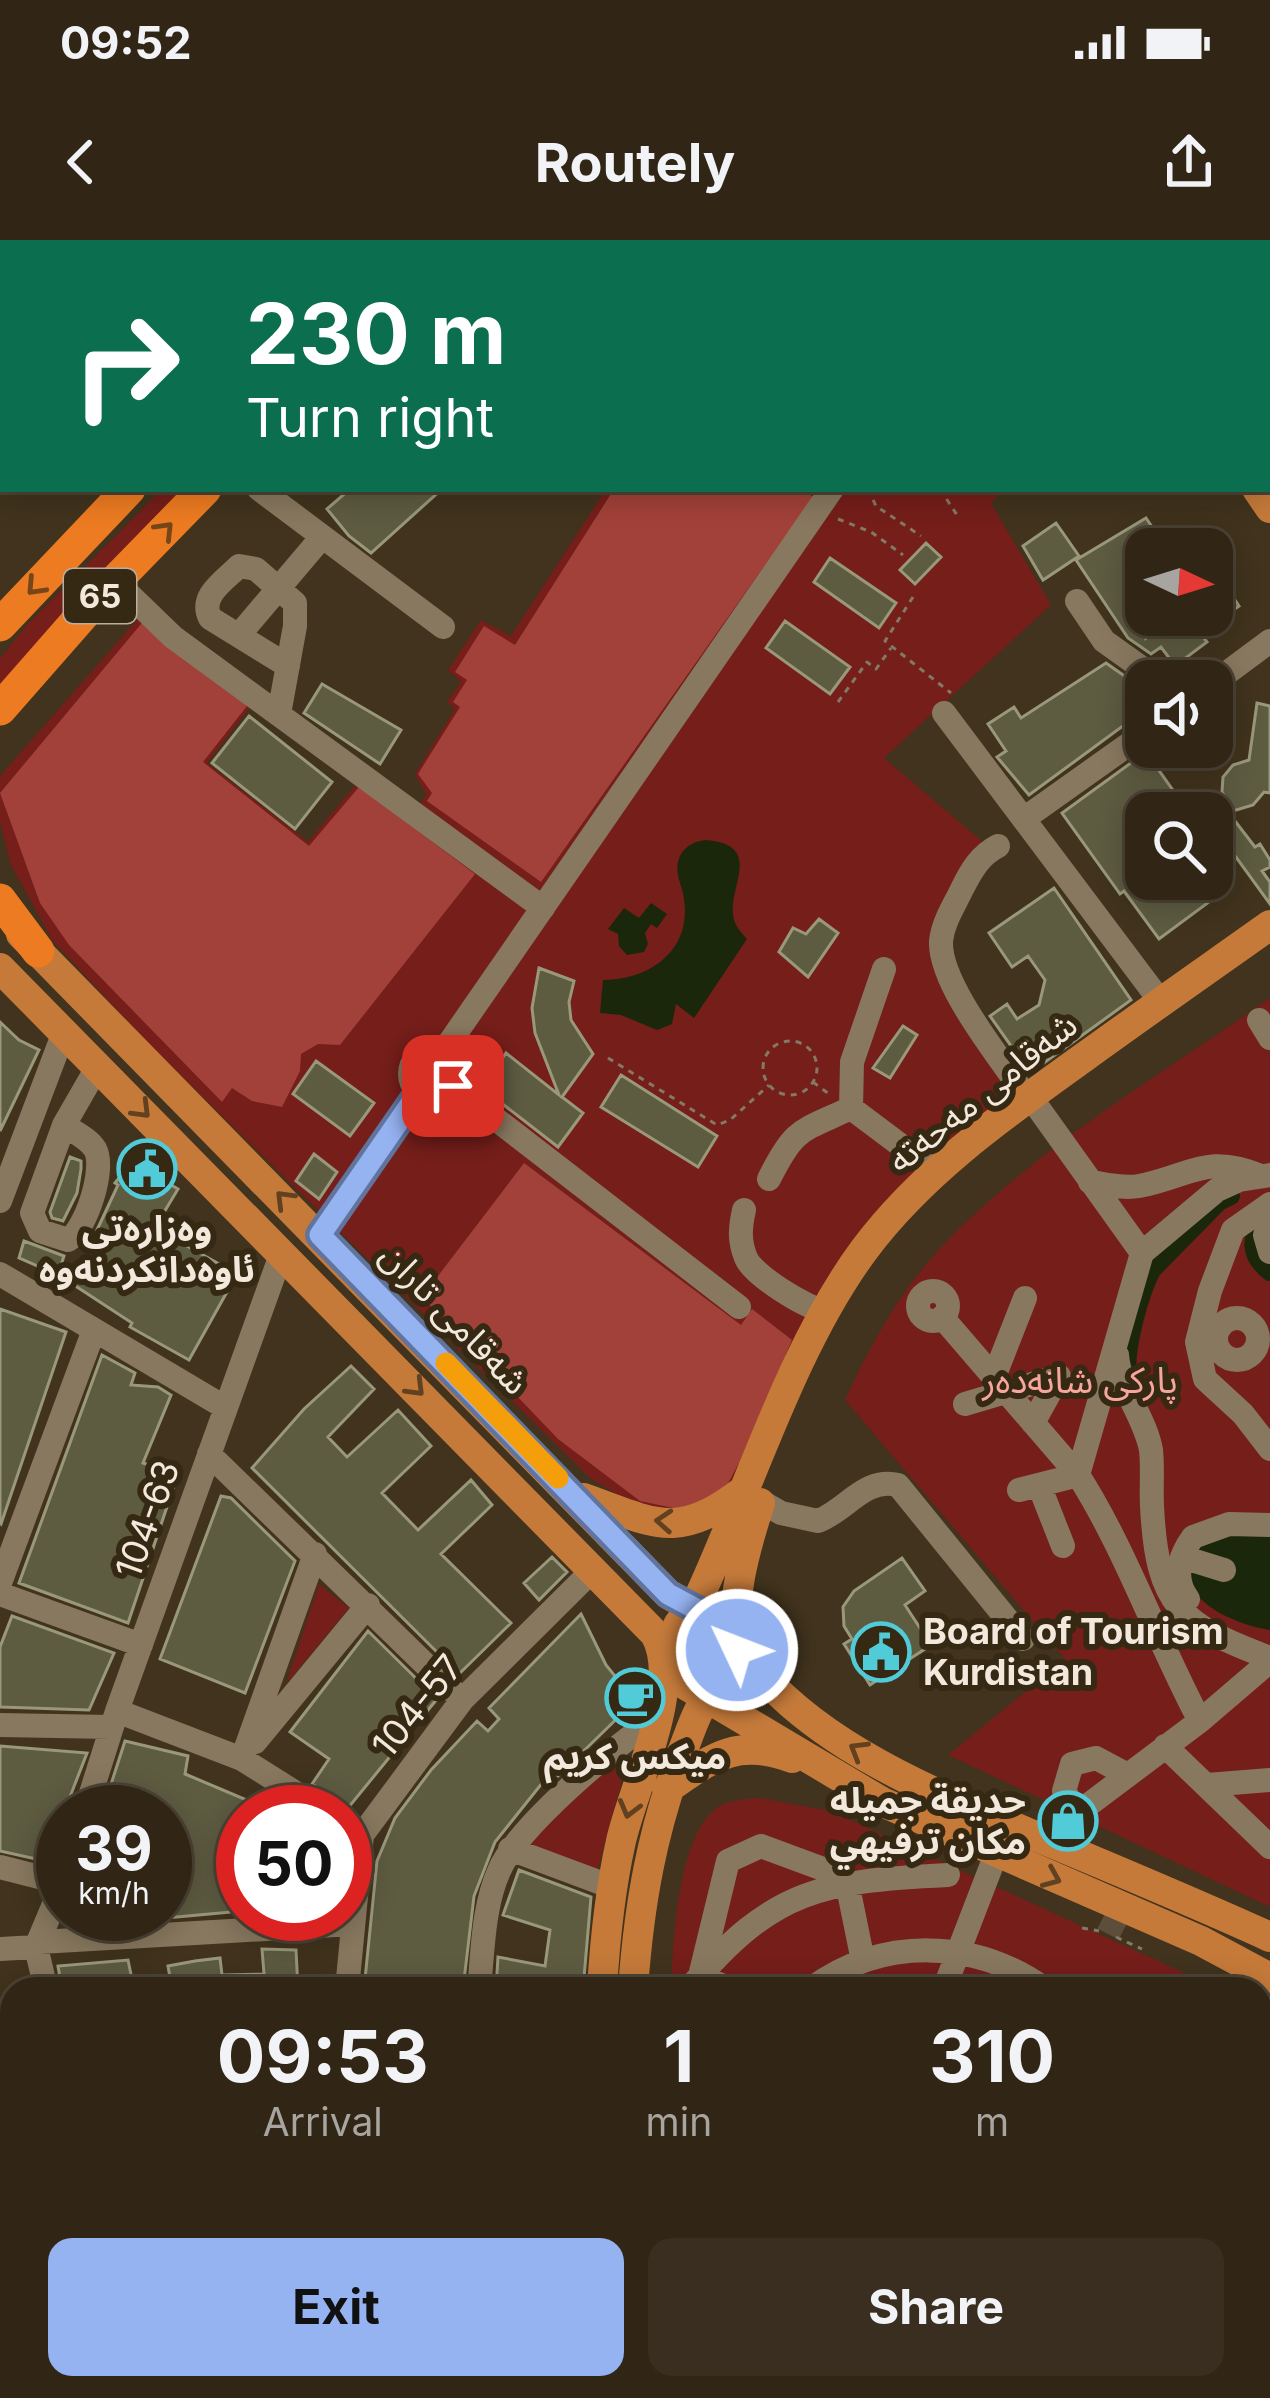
<!DOCTYPE html>
<html lang="en">
<head>
<meta charset="utf-8">
<style>
  body { margin:0; font-family:Inter,"Noto Sans Arabic",sans-serif; background:#392e1f; color:#f1f3f6; height:100vh; display:flex; flex-direction:column; font-size:45px; white-space:nowrap }
  * { box-sizing:border-box; margin:0 }
  p { font-size:39px; color:#a8a5a1 }
  .icon { flex:none; width:66px; height:66px; fill:none; stroke:currentColor; stroke-width:2; stroke-linecap:round; stroke-linejoin:round }
  .map { position:relative; flex:1; overflow:hidden }
  .drawer { position:absolute; left:0px; top:1737px; width:1272px; height:423px; display:flex; flex-direction:column; background:#312616; border-radius:36px 36px 0 0; box-shadow:0 6px 30px #0003,0 0 0 3px #4c4335 }
  .drawer>* { flex:none }
  .banner { position:absolute; left:0px; top:0px; width:1272px; height:252px; box-shadow:0 6px 30px #0003,0 0 0 3px #4c4335; background:#0b6e4f; color:#fff; overflow:hidden }
  .needle { width:78px; rotate:94deg }
  .controls { position:absolute; left:1125px; top:288px; display:grid; gap:24px }
  .controls a { display:grid; place-items:center; width:108px; height:108px; border-radius:24px; background:#312616; box-shadow:0 6px 30px #0003,0 0 0 3px #4c4335; font-size:60px }
  .speed { position:absolute; left:36px; top:1545px; display:flex; gap:24px; font-size:60px; font-weight:700; text-align:center }
  .speed>* { display:grid; place-content:center; width:156px; height:156px; border-radius:50%; background:#312616; box-shadow:0 6px 30px #0003,0 0 0 3px #4c4335; line-height:1 }
  .speed small { font-size:30px; font-weight:400 }
  .speed .limit { border:18px solid #d22; background:#fff; color:#111 }
  .pin { position:absolute; display:grid; place-items:center; width:102px; height:102px; color:#fff; margin:-51px; border-radius:24px; box-shadow:0 6px 18px #0006 }
  .me { position:absolute; width:132px; margin:-66px; rotate:313deg; stroke-linejoin:round; filter:drop-shadow(0 0 9px #0008) }
  .turn { display:flex; align-items:center; gap:42px; height:252px; padding:0 48px; font-size:54px }
  .turn .icon { width:156px; height:156px; stroke-width:2.5 }
  .turn b { display:block; font-size:84px; line-height:102px }
  .eta { display:flex; justify-content:space-evenly; align-items:center; height:204px; text-align:center }
  .eta b { font-size:72px; font-weight:700; line-height:84px }
  .button { display:flex; gap:24px; margin-top:auto; padding:24px 48px }
  .button a { flex:1; height:138px; border-radius:24px; background:#95b2f1; color:#111; font-size:48px; font-weight:700; line-height:138px; text-align:center }
  .button a+a { background:#392e1f; color:#f1f3f6 }
  .status { display:flex; justify-content:space-between; align-items:center; height:84px; padding:0 60px; background:#312616; direction:ltr }
  .status svg { height:33px; fill:currentColor }
  header { display:flex; justify-content:space-between; align-items:center; height:156px; padding:0 48px; background:#312616; font-size:54px; font-weight:700 }
  .map>svg:first-child { display:block }
</style>
</head>
<body>
<div class="status"><b>09:52</b><svg viewBox="0 0 49 12"><path d="M0 12V9h3v3zM5 12V6h3v6zM10 12V3h3v9zM15 12V0h3v12zM26 1h20v11H26zM47 4h2v5h-2z"/></svg></div>
<header><svg class="icon" aria-label="back" viewBox="0 0 24 24"><path d="M15 5l-7 7 7 7"/></svg>Routely<svg class="icon" aria-label="share" viewBox="0 0 24 24"><path d="M12 15V3M7 8l5-5 5 5M5 13v7h14v-7"/></svg></header>
<div class="map">
<svg width="1270" height="2158" viewBox="0 0 1270 2158">
  <rect width="100%" height="100%" fill="#41331d"/>
  <path fill="#4c3a1d" d="M1270,1834V2158H973L989,2148H1260V1840Z"/>
  <path fill="#751e1a" d="M162,249H195L0,449V418L27,385Z
    M606,249H1003L991,263L1051,365L884,518L984,603L935,684L1017,853L922,939L729,1249L682,1274L635,1265L590,1238L149,804L52,700L11,625L0,582V536L149,366L251,466L207,523L308,602L358,542L410,580L426,555L415,534L455,469L447,462L461,442L448,430L481,380L511,396Z
    M1270,758V1667L948,1515L1065,1419L845,1160C870,1105 900,1051 942,1006C1036,908 1159,836 1270,758Z
    M319,1344L349,1368L286,1444Z
    M617,1521L624,1534L597,1632L525,1608L608,1523Z
    M759,1558L831,1571L1219,1749H671C673,1704 677,1587 722,1565C734,1559 747,1559 759,1558Z"/>
  <path fill="#a24139" d="M614,249H802L813,257L541,642L427,561L432,553L418,534L460,467L453,462L467,440L455,432L484,386L515,405Z
    M146,378L247,466L203,522L309,606L359,547L475,634L340,805L318,804L301,814L300,831L282,867L252,861L232,848L222,862L69,705L40,663L0,553Z
    M524,923L741,1085L752,1069L792,1100L740,1221L716,1266L678,1269L640,1261L558,1199L422,1057Z"/>
  <path fill="#1b270a" d="M705,600C764,604 729,646 733,674C734,685 740,691 747,699L694,778L676,764L672,784L657,790L621,775L600,773L603,740C649,740 692,711 684,659C683,647 675,636 678,622C681,608 692,602 705,600Z
    M651,663L667,674L657,688L651,684L645,693L648,704L644,712L627,715L619,706L618,694L608,689L624,668L639,678Z
    M1270,1289V1390C1223,1382 1158,1349 1204,1298Z"/>
  <g fill="none" stroke-linecap="round" stroke-linejoin="round">
    <path stroke="#1b270a" stroke-width="18" d="M1266,977C1248,996 1249,1016 1270,1032
      M1128,1135C1124,1110 1140,1053 1152,1030L1219,962L1231,956"/>
  </g>
  <path fill="#5d5b40" stroke="#9a987b" stroke-width="3" d="M350,249H442L371,313L349,296L327,269Z
    M1146,278L1167,309H1146V398L1177,375H1212V325L1239,366L1200,393L1207,402L1175,426L1161,407L1151,414L1128,398L1076,320Z
    M1056,283L1079,316L1043,340L1023,306Z
    M926,303L941,317L915,344L900,330Z
    M830,318L896,363L879,388L814,342Z
    M785,381L850,427L830,454L766,408Z
    M1106,423L1146,451V469L1029,555L997,517L1006,511L988,484L1014,467L1021,478Z
    M322,444L401,490L380,524L304,473Z
    M1257,463L1270,466V553L1264,552L1253,565L1233,571L1222,552L1223,537L1233,525L1249,520Z
    M249,476L332,542L295,589L212,523Z
    M1146,512L1172,549L1155,561L1164,573H1146V639H1199L1213,659L1159,699L1124,651L1120,654L1062,573Z
    M1228,572L1255,607L1260,604L1270,620V627L1262,631L1270,642V664L1236,617L1212,634V586Z
    M1054,648L1131,760L1030,833L990,776L1007,764L1017,779L1039,765L1045,740L1028,716L1012,727L989,693Z
    M819,679L838,693L808,737L779,712L793,688L806,694Z
    M539,728L574,741L569,762L571,780L593,814L562,857L583,873L558,907L482,848L506,813L559,855L535,793L532,768Z
    M0,782L19,800L39,810L0,891Z
    M903,786L917,795L890,838L873,828Z
    M316,821L374,863L350,896L293,854Z
    M621,835L717,896L698,927L601,867Z
    M314,914L337,932L319,959L296,941Z
    M70,917L81,921V929L77,953L63,981L52,978L50,972Z
    M132,922L178,949L163,974L186,987L178,1001L237,1034L189,1120L130,1087L132,1083L74,1045L104,994L97,990L118,945L115,943Z
    M24,1001L64,1016L58,1035L19,1018Z
    M0,1069L66,1092L1,1284L0,1283Z
    M102,1115L135,1133L131,1145L158,1147L171,1155L143,1223L178,1234L128,1383L19,1343Z
    M351,1126L374,1149L328,1197L347,1217L398,1170L431,1206L382,1253L418,1290L471,1240L492,1265L441,1314L511,1383L459,1434L252,1228L304,1169Z
    M221,1256L231,1258L295,1321L245,1453L160,1419Z
    M552,1317L567,1332L539,1360L524,1343Z
    M902,1318L925,1351L905,1365L931,1405L870,1445L844,1404L852,1399L844,1386L843,1367L854,1351Z
    M581,1374L606,1425L635,1461L558,1536L551,1532L495,1602L474,1656L463,1749H364L377,1621L395,1578L431,1530L477,1481L488,1491L499,1479L489,1468Z
    M12,1376L114,1413L89,1470L0,1467V1407Z
    M368,1391L437,1459L348,1568L312,1544L329,1519L290,1492Z
    M125,1501L188,1516L185,1534L249,1561L248,1572H243V1671L165,1678V1572H102Z
    M0,1506L87,1513L45,1621L0,1611Z
    M519,1630L591,1657L583,1749H496L498,1717L545,1726L550,1690L503,1675Z
    M262,1709L296,1710L298,1749H172L168,1726L195,1721L220,1718L222,1735L264,1734Z
    M128,1720L134,1749H62L58,1726Z"/>
  <g fill="none" stroke-linecap="round" stroke-linejoin="round">
    <path stroke="#5c4e3a" stroke-width="24" stroke-dasharray="24 12" stroke-linecap="butt" d="M1108,1694L1129,1654"/>
    <path stroke="#847866" stroke-width="3" stroke-dasharray="6 6" stroke-linecap="butt" d="M887,0L889,3
      M872,3L877,0
      M868,249L876,266L921,296
      M940,249L959,278
      M838,279L871,292L903,315
      M913,357L885,401L951,453
      M838,462L867,422L876,429L891,408
      M763 828a27 27 0 1 1 54 0a27 27 0 1 1-54 0Z
      M608,818L717,885L730,880L769,845
      M813,842L829,854
      M1082,1688L1099,1691
      M1116,1697L1142,1709"/>
    <path stroke="#88785f" stroke-width="24" d="M9,0L12,3
      M211,0L212,3
      M315,0L316,3
      M99,3L105,0
      M241,3L242,0
      M347,3L348,0
      M0,82L3,80
      M259,249L443,387
      M115,341L173,397L543,668
      M1077,361L1104,401L1160,441
      M239,395L322,297
      M1212,444L1270,401
      M944,473L1161,762
      M279,474L295,386V363L256,329L239,326C224,341 199,356 210,378L288,426
      M1025,578L1146,492
      M998,606C980,615 971,631 962,649C954,666 943,682 941,701C939,745 1003,821 1027,858
      M1259,780L1270,798
      M410 834a23 23 0 1 1 46 0a23 23 0 1 1-46 0Z
      M443,812L832,249
      M453,846L739,1067
      M851,868L935,931
      M1039,869L1142,1013
      M64,885C74,892 89,899 95,909C106,928 86,989 68,1000L40,991L32,973L64,885L98,826
      M769,939C795,887 800,892 851,868L852,822L884,729
      M1090,942C1105,944 1123,949 1139,946C1190,936 1207,913 1261,936
      M0,961L64,792
      M1270,964L1233,990L1210,1051L1197,1102L1205,1139L1243,1174L1270,1209
      M744,970C740,988 739,1001 746,1018C753,1035 807,1069 826,1071
      M1270,988L1265,995L1270,1012
      M320,996L419,852
      M0,1034L226,1168
      M918 1066a15 15 0 1 1 30 0a15 15 0 1 1-30 0Z
      M942,1077L1078,1235C1125,1308 1158,1403 1200,1481
      M1216 1099a21 21 0 1 1 42 0a21 21 0 1 1-42 0Z
      M1117,1115C1120,1150 1145,1177 1151,1210C1153,1229 1151,1247 1152,1266C1157,1367 1180,1384 1270,1418
      M994,1137L1025,1058
      M965,1164L1059,1136L1033,1183
      M209,1214L462,1460
      M1039,1245L1063,1306
      M1019,1250L1078,1235L1142,1013L1217,950L1239,940L1270,935
      M760,1261L781,1273L818,1281C847,1270 864,1237 898,1245L1023,1399
      M1182,1317L1224,1330
      M0,1343L94,1090
      M0,1354L141,1405
      M1188,1359C1173,1339 1179,1316 1193,1297L1229,1284L1270,1285
      M117,1471L242,1519L326,1572
      M0,1485L111,1487
      M255,1502L368,1365
      M1165,1506L1270,1607
      M242,1519L315,1314
      M1207,1545L1270,1540
      M1076,1571L1064,1551L1072,1524L1096,1518L1126,1534
      M85,1572L117,1471L282,1012
      M1043,1599L1200,1481L1270,1421
      M510,1609L612,1647
      M0,1627L63,1643
      M40,1702L353,1684
      M0,1709L36,1707
      M46,1749L36,1707L63,1643
      M347,1749L362,1595L462,1460L594,1329
      M479,1749C483,1710 483,1667 499,1631C517,1587 615,1505 657,1478
      M689,1749C772,1648 824,1641 948,1635
      M731,1749L700,1736L728,1621L761,1606L842,1636L847,1642L863,1721
      M811,1749C881,1697 974,1698 1045,1749
      M944,1749L996,1614
      M0,1907L12,1906
      M0,2039L12,2038
      M0,2055L12,2101
      M24,2148L27,2158
      M149,2148L151,2158
      M746,2148L752,2158
      M298,2153L652,2151
      M852,2158L858,2148
      M955,2158L971,2148"/>
    <path stroke="#c57a3a" stroke-width="30" d="M1081,0L1083,3
      M1117,0L1119,3
      M1269,215L1270,216
      M1257,249L1270,268
      M21,694L668,1354L707,1377
      M0,728L655,1394C684,1446 634,1544 621,1601C610,1650 605,1699 602,1749
      M584,1258C656,1284 678,1301 744,1250
      M678,1385L699,1357C750,1247 792,1107 864,1010C922,932 1005,874 1083,818C1145,773 1208,729 1270,685
      M733,1396C797,1504 949,1559 1059,1606C1130,1636 1200,1665 1270,1697
      M737,1410C731,1359 744,1312 760,1263
      M666,1411L668,1427L679,1441L882,1562L1201,1701L1270,1738
      M689,1446C724,1454 745,1425 731,1393
      M667,1549C712,1518 736,1497 792,1518
      M633,1749C639,1665 652,1589 683,1510C692,1487 699,1462 718,1444
      M652,2148L653,2158
      M683,2148L685,2158"/>
    <path stroke="#ed7b21" stroke-width="33" d="M449,3L455,0
      M568,3L575,0
      M0,385L129,249
      M0,469L86,371L205,249
      M0,660L38,711"/>
  </g>
  <defs><path id="oneway-chevron" d="M-2-3.5L2.5 0L-2 3.5" fill="none" stroke-width="1.6" stroke-linecap="round" stroke-linejoin="round" transform="scale(3)"/></defs>
  <g stroke="#764618">
    <use href="#oneway-chevron" transform="translate(165 290) rotate(-46)"/>
    <use href="#oneway-chevron" transform="translate(35 347) rotate(133)"/>
  </g>
  <g stroke="#61411f">
    <use href="#oneway-chevron" transform="translate(142 870) rotate(45)"/>
    <use href="#oneway-chevron" transform="translate(284 959) rotate(-135)"/>
    <use href="#oneway-chevron" transform="translate(416 1148) rotate(45)"/>
    <use href="#oneway-chevron" transform="translate(664 1281) rotate(-176)"/>
    <use href="#oneway-chevron" transform="translate(858 1510) rotate(-149)"/>
    <use href="#oneway-chevron" transform="translate(629 1569) rotate(105)"/>
    <use href="#oneway-chevron" transform="translate(1052 1638) rotate(23)"/>
  </g>
  <g fill="none" stroke-linecap="round" stroke-linejoin="round">
    <g stroke="#61749d" stroke-width="30">
      <path id="route" d="M453,846L433,857L419,852L320,995L668,1354L724,1384L737,1410"/>
    </g>
    <use href="#route" stroke="#95b2f1" stroke-width="21"/>
    <path stroke="#f59e0b" stroke-width="21" d="M446,1123L558,1238"/>
  </g>
  <defs>
    <g id="civic-ring" transform="scale(3)"><circle r="9.5" fill="#362913" stroke="#52cbd9" stroke-width="1.5"/><path d="M-.6-6.5H3V-4.5H.6V-3L4-1V1h2V6H-6V1h2V-1L-.6-3ZM-1.2 2.5V6h2.4V2.5Z" fill="#52cbd9"/></g>
    <g id="cafe-ring" transform="scale(3)"><circle r="9.5" fill="#362913" stroke="#52cbd9" stroke-width="1.5"/><path d="M-5.5-4.5H6V0H3Q3 3.5 0 3.5H-2.5Q-5.5 3.5-5.5 0ZM3-3.2v2h1.7v-2ZM-6 4.5H4V6H-6Z" fill="#52cbd9"/></g>
    <g id="shop-ring" transform="scale(3)"><circle r="9.5" fill="#362913" stroke="#52cbd9" stroke-width="1.5"/><path d="M-5-2.5h2.3a2.7 3.5 0 0 1 5.4 0H5L5.5 6h-11ZM-1.5-2.5h3a1.5 2.3 0 0 0-3 0Z" fill="#52cbd9"/></g>
  </defs>
  <g fill-rule="evenodd">
    <use href="#civic-ring" x="147" y="929"/>
    <use href="#civic-ring" x="881" y="1412"/>
    <use href="#cafe-ring" x="635" y="1458"/>
    <use href="#shop-ring" x="1068" y="1581"/>
  </g>
  <g text-anchor="middle" stroke-width="12" stroke-linejoin="round" paint-order="stroke">
    <rect fill="#362913" stroke="#baafa0" stroke-width="3" x="64" y="329" width="72" height="54" rx="9"/>
    <g font-size="33" font-weight="bold" fill="#f2e9dc">
      <text x="100" y="368">65</text>
    </g>
    <g font-size="36" fill="#f2e9dc" stroke="#362913">
      <text transform="translate(982 852) rotate(-39)" y="13">شەقامی مەحەتە</text>
      <text transform="translate(455 1078) rotate(46)" y="13">شەقامی تاران</text>
      <text transform="translate(147 1279) rotate(-70)" y="13">104-63</text>
      <text transform="translate(417 1466) rotate(-51)" y="13">104-57</text>
    </g>
    <g font-size="36" font-weight="bold" fill="#f2e9dc" stroke="#362913">
      <text x="147" y="1001">وەزارەتی<tspan x="147" dy="41">ئاوەدانکردنەوە</tspan></text>
      <text x="923" y="1404" text-anchor="start">Board of Tourism<tspan x="923" dy="41">Kurdistan</tspan></text>
      <text x="635" y="1529">ميكس كريم</text>
      <text x="1026" y="1573" text-anchor="end">حديقة جميله<tspan x="1026" dy="41">مكان ترفيهي</tspan></text>
    </g>
    <g font-size="36" fill="#f6a69d" stroke="#362913">
      <text x="1080" y="1153">پارکی شانەدەر</text>
    </g>
  </g>
</svg>
<div class="controls">
<a><svg class="needle" viewBox="-14 -14 28 28"><path d="M0-13l5 13h-10z" fill="#e53935"/><path d="M0 13l5-13h-10z" fill="#a8a5a1"/></svg></a>
<a><svg class="icon" aria-label="sound" viewBox="0 0 24 24"><path d="M4 9h4l5-4v14l-5-4H4zM17 9q2 3 0 6"/></svg></a>
<a><svg class="icon" aria-label="search" viewBox="0 0 24 24"><circle cx="10" cy="10" r="6"/><path d="M15 15l6 6"/></svg></a>
</div>
<div class="speed"><div>39<small>km/h</small></div><div class="limit">50</div></div>
<div class="pin" style="left:453px;top:846px;background:#d93025"><svg class="icon" aria-label="arrive" viewBox="0 0 24 24"><path d="M6 21V4h12l-3 4 3 4H6"/></svg></div>
<svg class="me" style="left:737px;top:1410px" viewBox="-20 -20 40 40"><circle r="17" fill="#95b2f1" stroke="#fff" stroke-width="3"/><path d="M0-11L8 9 0 5-8 9z" fill="#fff"/></svg>
<div class="banner">
<div class="turn"><svg class="icon" aria-label="right" viewBox="0 0 24 24"><path d="M7 20v-9h11M14 6l5 5-5 5"/></svg><div><b>230 m</b>Turn right</div></div>
</div>
<section class="drawer">
<div class="eta">
<div><b>09:53</b><p>Arrival</p></div>
<div><b>1</b><p>min</p></div>
<div><b>310</b><p>m</p></div>
</div>
<div class="button"><a>Exit</a><a>Share</a></div>
</section>
</div>
</body>
</html>
